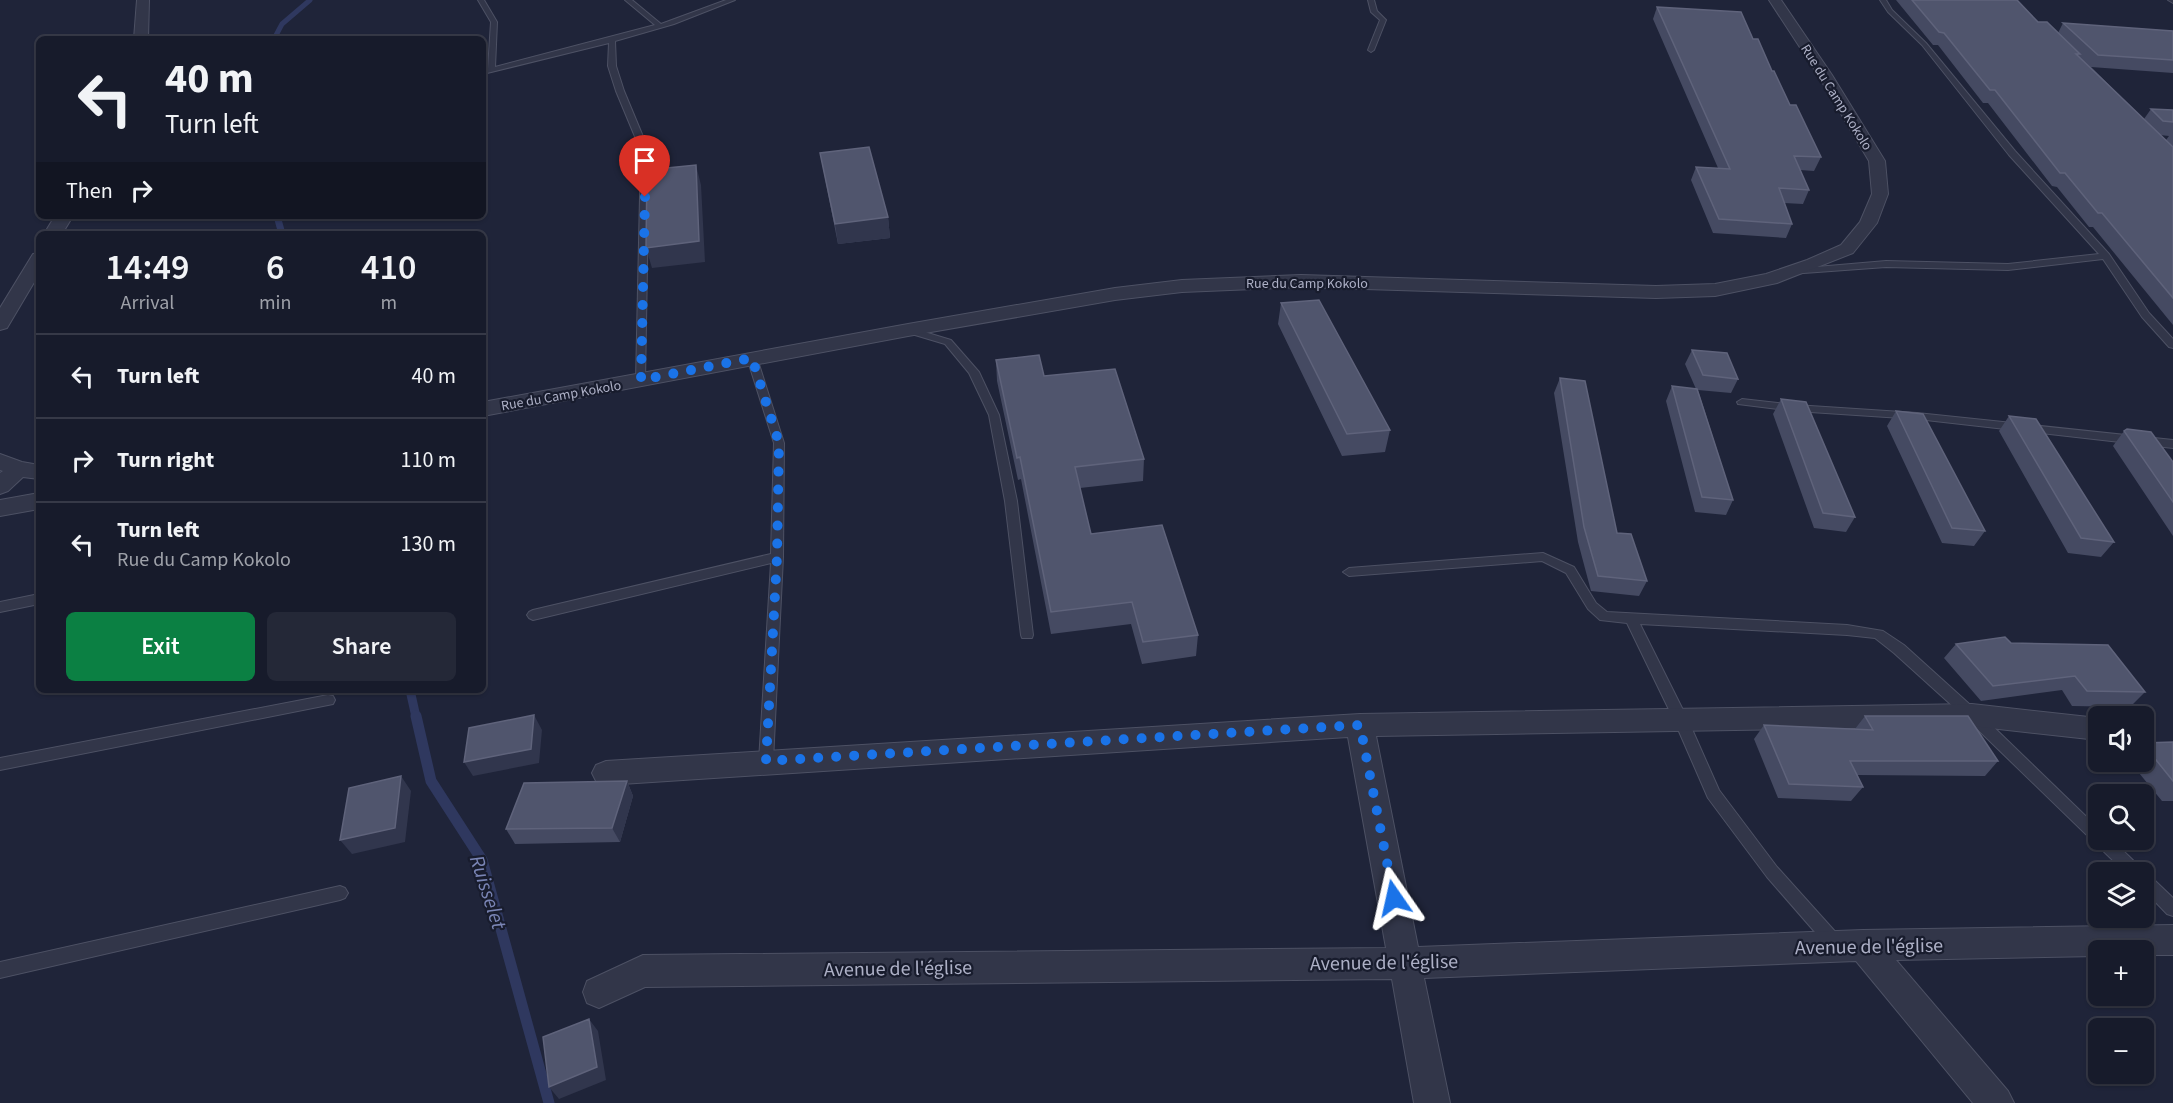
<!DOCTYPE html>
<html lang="en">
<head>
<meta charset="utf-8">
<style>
  body { margin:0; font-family:"Source Sans 3",sans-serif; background:#242837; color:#f1f3f6; height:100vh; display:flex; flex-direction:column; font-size:22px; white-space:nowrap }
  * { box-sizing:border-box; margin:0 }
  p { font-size:20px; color:#9ea1a9 }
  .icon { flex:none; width:33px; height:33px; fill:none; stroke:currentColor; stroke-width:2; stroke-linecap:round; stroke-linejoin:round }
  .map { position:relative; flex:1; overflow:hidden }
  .details { position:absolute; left:36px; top:231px; width:450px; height:462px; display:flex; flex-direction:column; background:#171b2b; border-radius:9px; box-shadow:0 2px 4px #0004,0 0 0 2px #363947 }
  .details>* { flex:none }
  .top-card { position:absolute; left:36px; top:36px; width:450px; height:183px; border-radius:9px; box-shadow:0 2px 4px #0004,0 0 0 2px #363947; background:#171b2b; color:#f1f3f6; overflow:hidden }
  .fabs { position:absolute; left:2088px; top:706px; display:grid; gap:12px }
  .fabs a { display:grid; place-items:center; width:66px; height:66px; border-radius:9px; background:#171b2b; box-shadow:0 2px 4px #0004,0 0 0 2px #363947; font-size:30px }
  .pin { position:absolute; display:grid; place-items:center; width:51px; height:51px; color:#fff; margin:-62px -26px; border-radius:50% 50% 50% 0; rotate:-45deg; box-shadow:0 0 6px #0007 }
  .pin .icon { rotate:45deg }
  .me { position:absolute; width:66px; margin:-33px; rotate:349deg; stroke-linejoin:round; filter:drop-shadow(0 0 4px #0008) }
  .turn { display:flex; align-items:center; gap:21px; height:126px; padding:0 30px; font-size:27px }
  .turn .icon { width:78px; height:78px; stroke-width:2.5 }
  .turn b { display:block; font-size:42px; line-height:51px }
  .then { display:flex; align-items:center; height:57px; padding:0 30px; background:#0003; gap:12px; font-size:22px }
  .eta { display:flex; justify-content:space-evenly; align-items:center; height:102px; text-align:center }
  .eta b { font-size:36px; font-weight:600; line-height:42px }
  .primary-button { display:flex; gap:12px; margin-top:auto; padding:12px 30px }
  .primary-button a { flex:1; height:69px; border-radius:9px; background:#0b8043; color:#fff; font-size:24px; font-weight:600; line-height:69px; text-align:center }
  .primary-button a+a { background:#242837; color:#f1f3f6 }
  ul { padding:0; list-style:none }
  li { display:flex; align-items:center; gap:18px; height:84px; padding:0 30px; border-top:2px solid #363947 }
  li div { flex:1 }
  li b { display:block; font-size:22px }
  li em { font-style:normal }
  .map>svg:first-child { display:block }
</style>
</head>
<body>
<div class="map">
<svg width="2173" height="1103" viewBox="0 0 2173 1103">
  <rect width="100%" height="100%" fill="#1f2439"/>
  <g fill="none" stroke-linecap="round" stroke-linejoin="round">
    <path stroke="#2f385f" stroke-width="5" d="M274,39L282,24L310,0"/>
    <path stroke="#2f385f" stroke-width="7" d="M277,216L282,234"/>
    <path stroke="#2f385f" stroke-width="9" d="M410,690L416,717"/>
    <path stroke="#2f385f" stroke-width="11" d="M416,716L431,781L482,860L549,1103"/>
    <g stroke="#4d5164" stroke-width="2">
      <path id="lane" d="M478,0H484L497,22L495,67L655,25L625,0H632L661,24L726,0H735L674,24L615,41L616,66L624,91L649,151L645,382L641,383L636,380L641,151L616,91L608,66L609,43L483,74V70L488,69L491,22Z
        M1368,0H1374L1377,11L1386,20L1374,50L1371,52L1368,50L1380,20L1371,12Z
        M1880,0H1886L1892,10L1926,43L2015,151L2109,254L2149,313L2173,339V348L2169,347L2142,317L2103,259L2008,270L1886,267L1790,274L1788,272L1793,269L1886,261L2008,264L2099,254L2009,155L1922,45L1888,12Z
        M2168,0H2173V3Z
        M908,327L951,340L979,372L999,415L1017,501L1033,635L1032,638H1022L1021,635L1005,501L989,415L969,373L945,344L905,332V328Z
        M752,355L757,358L784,443L783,557L773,761L771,765L766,767L761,765L759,761L771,563L533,620L529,618L527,615L529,612L533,610L771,554L774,443L747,358Z
        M1742,399L1795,405L1917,413L2173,440V448L1917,419L1795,411L1738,404L1737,402Z
        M1543,553L1574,567L1596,603L1607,612L1847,625L1883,631L1904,645L1977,711L2098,828V840H2112L2141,868L2144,873L2149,875L2173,898V916L2167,914L2144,890V873H2126L1967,719L1894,653L1875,638L1847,635L1640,624L1688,720L1719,790L1777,867L1840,937L1842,942L1840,947L1834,949L1828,947L1767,877L1708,798L1674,720L1627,623L1600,620L1588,609L1566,573L1542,561L1349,576L1343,572L1349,568Z
        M39,594V604L0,612V602Z
        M328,695L333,696L335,700L333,704L328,705L0,770V758Z
        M340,886L345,888L348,893L345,898L340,900L0,978V962Z"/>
    </g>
    <g stroke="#4d5164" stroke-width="2">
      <path id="street" d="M137,0H149L148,39H134Z
        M1769,0H1781L1832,75L1885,161L1888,194L1877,223L1853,253L1777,283L1715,296L1656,298L1301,287L1182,292L1115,300L908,336L483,416V402L908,324L1115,288L1182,280L1301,275L1656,286L1715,284L1766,274L1807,260L1841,245L1860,222L1872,194L1869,161L1818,75Z
        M55,216H73L62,234H44Z
        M39,253V274L7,328L0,330V308L33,254Z
        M0,454L22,462L39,465V479L23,477L8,491L0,494V473L3,471L0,470Z
        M39,493V509L0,516V500Z
        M1972,704L2098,718V740L1972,726L1376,736L1418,947L1863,930L2173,925V955H2144V951H2098V956L1896,960L2008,1091L2014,1103H1973L1856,961L1424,978L1450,1103H1414L1392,979L645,987L599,1008L587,1003L583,992L587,981L643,955L1386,948L1348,737L606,785L596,781L592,773L596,765L606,761L1360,714Z"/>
    </g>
    <use href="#lane" fill="#323649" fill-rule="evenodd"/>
    <use href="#street" fill="#323649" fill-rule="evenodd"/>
  </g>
  <path fill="#454a62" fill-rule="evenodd" d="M1896,0H2017L2038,22L2058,33L2063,23L2173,31V73L2091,67L2144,119L2151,109L2173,110V325L2093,227H2089L2057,187L2052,186L1988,103H1983L1938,45H1933ZM2160,135L2169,136L2166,140Z
    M1657,7L1753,39L1790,105L1821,157L1814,171L1800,170L1809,190L1803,204L1784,203L1792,224L1786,238L1713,233L1691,180L1696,167L1718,168L1653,19Z
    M820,153L888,217L890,238L838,244Z
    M1281,303L1390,430L1385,452L1342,456L1278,324Z
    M1692,350L1738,379L1731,393L1698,390L1733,500L1726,515L1695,512L1666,401L1672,386L1696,389L1685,364Z
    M996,360L1044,376L1144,459L1143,481L1080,488L1091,534L1198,635L1196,656L1142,664L1131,624L1051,634L1021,479L1018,480L997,381Z
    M1560,378L1617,533L1647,581L1639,596L1591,591L1578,542L1554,393Z
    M1781,399L1855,517L1846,532L1814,528L1773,414Z
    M1896,411L1985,531L1974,546L1942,543L1887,426Z
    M2009,416L2114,542L2101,557L2068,553L1999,431Z
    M2124,431L2173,462V536L2113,446Z
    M2011,643L2145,692L2130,707L2072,706L2062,690L1981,701L1944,658L1956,644Z
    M1865,716L1998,761L1985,776L1857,775L1863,787L1851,801L1778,798L1754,739L1764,725L1855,729Z
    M2173,742V801H2162L2130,762H2144V743Z
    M627,781L633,796L620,842L515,844L506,829Z"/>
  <path fill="#31364d" d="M696,165L701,185L705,262L652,268L646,248Z
    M888,217L890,238L838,244L835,224Z
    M534,715L542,730L539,763L473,776L464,762Z
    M401,776L411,791L405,842L352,854L340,840Z
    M627,781L633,796L620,842L612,828Z
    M589,1019L598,1031L606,1080L559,1099L549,1087Z"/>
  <path fill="#50556d" stroke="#5f637b" stroke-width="1.5" d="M1912,0H2017L2038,22H2047L2080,54H2076L2173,147V298L2102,213H2098L2065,173H2060L1995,90H1990L1944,33L1939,32Z
    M1657,7L1741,12L1753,39H1758L1772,71H1774L1790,105H1796L1821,157L1794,156L1809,190L1779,188L1792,224L1719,219L1696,167L1730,169Z
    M2063,23L2173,31V60L2098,55Z
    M2151,109L2173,110V122L2163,121Z
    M869,147L888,217L835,224L820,153Z
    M696,165L699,241L646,248L647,170Z
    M1319,300L1390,430L1347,434L1281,303Z
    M1692,350L1727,353L1738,379L1703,375Z
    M1039,355L1044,376L1115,369L1144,459L1075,467L1091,534L1162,525L1198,635L1143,642L1132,602L1051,612L1020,457L1017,458L996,360Z
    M1560,378L1585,381L1617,533L1631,534L1647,581L1598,576L1584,527Z
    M1672,386L1697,389L1733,500L1702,497Z
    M1781,399L1806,402L1855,517L1823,513Z
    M1896,411L1923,414L1985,531L1952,528Z
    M2009,416L2036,419L2114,542L2081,538Z
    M2127,429L2151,432L2173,462V502L2124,431Z
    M2005,637L2011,643L2108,645L2145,692L2087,691L2075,676L1993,686L1956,644Z
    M534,715L531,749L464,762L469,728Z
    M1865,716H1968L1998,761H1850L1863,787L1789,784L1764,725L1873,730Z
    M2173,742V781L2144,745V743Z
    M401,776L395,828L340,840L349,788Z
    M627,781L612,828L506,829L524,783Z
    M589,1019L597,1067L549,1087L543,1037Z"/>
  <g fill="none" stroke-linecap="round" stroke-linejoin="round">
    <path stroke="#1a73e8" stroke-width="10" stroke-dasharray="0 18" d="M645,197L641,380L752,358L779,443L777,557L766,761L1360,725L1394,898"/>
  </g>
  <g text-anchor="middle" stroke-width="4.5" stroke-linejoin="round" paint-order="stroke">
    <g font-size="14" fill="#adb0c6" stroke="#181c2d">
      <text transform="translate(1837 97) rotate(58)" y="5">Rue du Camp Kokolo</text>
      <text x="1307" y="288">Rue du Camp Kokolo</text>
      <text transform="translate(561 395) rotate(-10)" y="5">Rue du Camp Kokolo</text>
    </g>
    <g font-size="20" fill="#adb0c6" stroke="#181c2d">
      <text transform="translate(1869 946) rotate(-1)" y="7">Avenue de l'église</text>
      <text transform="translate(1384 962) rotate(-1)" y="7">Avenue de l'église</text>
      <text transform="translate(898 968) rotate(-1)" y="7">Avenue de l'église</text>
    </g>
    <g font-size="21" font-style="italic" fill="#7a85b5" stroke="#181c2d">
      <text transform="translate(488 892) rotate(72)" y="7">Ruisselet</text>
    </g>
  </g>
</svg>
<div class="fabs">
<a><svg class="icon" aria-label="sound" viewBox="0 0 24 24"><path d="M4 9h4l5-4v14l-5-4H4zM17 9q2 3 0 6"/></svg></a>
<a><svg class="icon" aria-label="search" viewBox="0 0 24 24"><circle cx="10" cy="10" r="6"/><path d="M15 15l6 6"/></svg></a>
<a><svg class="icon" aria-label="layers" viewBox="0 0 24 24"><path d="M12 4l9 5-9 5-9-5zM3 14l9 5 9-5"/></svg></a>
<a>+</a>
<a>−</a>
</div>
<div class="pin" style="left:645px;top:197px;background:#d93025"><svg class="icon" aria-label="arrive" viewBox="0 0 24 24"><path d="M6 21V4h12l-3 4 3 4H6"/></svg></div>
<svg class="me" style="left:1394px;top:898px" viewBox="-20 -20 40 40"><path d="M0-17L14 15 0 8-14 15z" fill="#1a73e8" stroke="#fff" stroke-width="4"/></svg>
<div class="top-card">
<div class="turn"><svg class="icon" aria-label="left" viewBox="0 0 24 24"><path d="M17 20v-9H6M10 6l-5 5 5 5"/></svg><div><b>40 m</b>Turn left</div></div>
<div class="then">Then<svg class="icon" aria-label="right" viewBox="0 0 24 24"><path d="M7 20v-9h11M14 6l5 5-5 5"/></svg></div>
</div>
<section class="details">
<div class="eta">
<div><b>14:49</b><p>Arrival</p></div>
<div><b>6</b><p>min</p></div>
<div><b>410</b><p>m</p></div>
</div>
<ul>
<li><svg class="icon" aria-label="left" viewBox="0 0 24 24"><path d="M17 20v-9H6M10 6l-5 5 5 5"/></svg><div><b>Turn left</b></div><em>40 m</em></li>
<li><svg class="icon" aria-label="right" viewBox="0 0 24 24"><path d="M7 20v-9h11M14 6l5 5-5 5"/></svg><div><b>Turn right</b></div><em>110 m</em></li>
<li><svg class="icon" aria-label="left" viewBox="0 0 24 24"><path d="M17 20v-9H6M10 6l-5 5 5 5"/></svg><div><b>Turn left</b><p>Rue du Camp Kokolo</p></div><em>130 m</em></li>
</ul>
<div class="primary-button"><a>Exit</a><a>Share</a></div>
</section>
</div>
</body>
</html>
